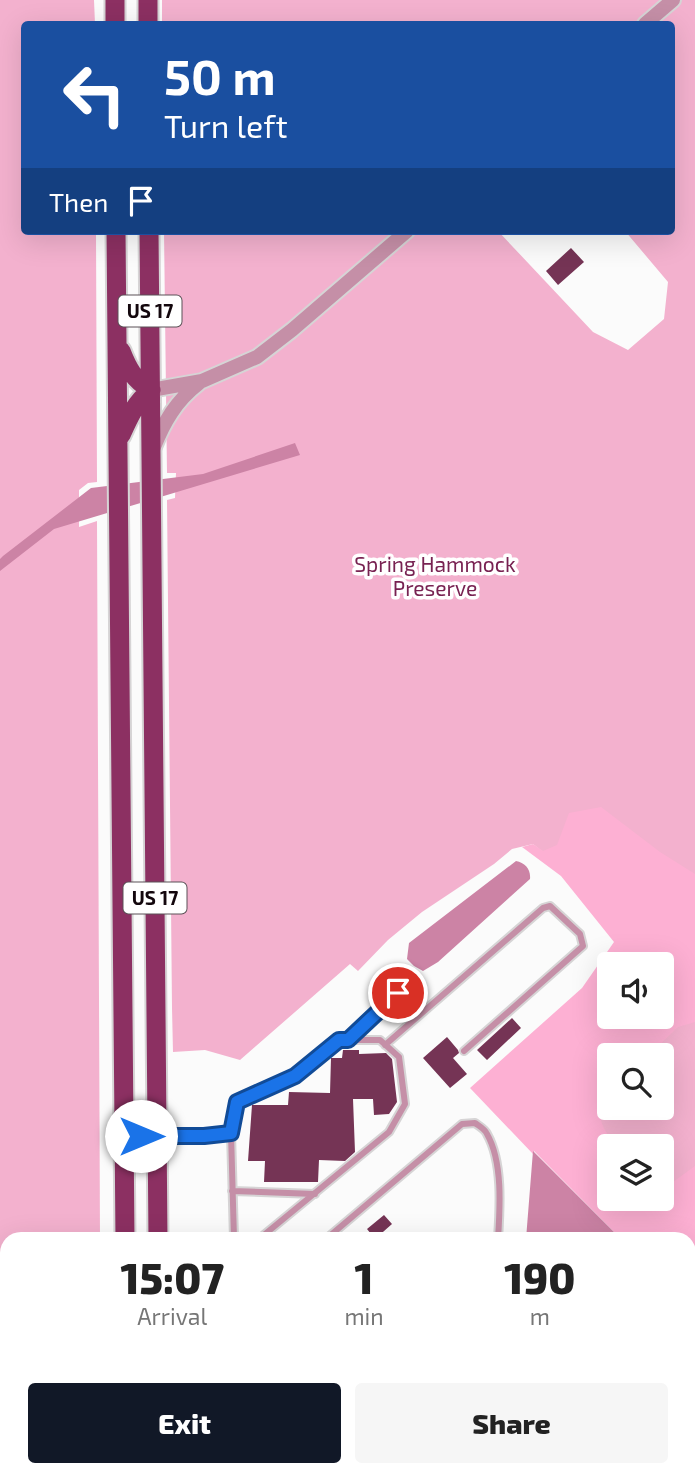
<!DOCTYPE html>
<html lang="en">
<head>
<meta charset="utf-8">
<style>
  body { margin:0; font-family:"Exo 2",sans-serif; background:#f6f6f6; color:#222; height:100vh; display:flex; flex-direction:column; font-size:26px; white-space:nowrap }
  * { box-sizing:border-box; margin:0 }
  p { font-size:23px; color:#767676 }
  .icon { flex:none; width:38px; height:38px; fill:none; stroke:currentColor; stroke-width:2; stroke-linecap:round; stroke-linejoin:round }
  .map { position:relative; flex:1; overflow:hidden }
  .side { position:absolute; left:0px; top:1232px; width:696px; height:245px; display:flex; flex-direction:column; background:#fff; border-radius:21px 21px 0 0; box-shadow:0 7px 28px #0002 }
  .side>* { flex:none }
  .top-card { position:absolute; left:21px; top:21px; width:654px; height:214px; border-radius:7px; box-shadow:0 7px 28px #0002; background:#1a4fa0; color:#fff; overflow:hidden }
  .tools { position:absolute; left:597px; top:952px; display:grid; gap:14px }
  .tools a { display:grid; place-items:center; width:77px; height:77px; border-radius:7px; background:#fff; box-shadow:0 7px 28px #0002; font-size:35px }
  .pin { position:absolute; display:grid; place-items:center; width:60px; height:60px; color:#fff; margin:-30px; border:4px solid #fff; border-radius:50%; box-shadow:0 2px 7px #0007 }
  .me { position:absolute; width:77px; margin:-38px; rotate:90deg; stroke-linejoin:round; filter:drop-shadow(0 0 5px #0008) }
  .turn { display:flex; align-items:center; gap:24px; height:147px; padding:0 28px; font-size:32px }
  .turn .icon { width:91px; height:91px; stroke-width:2.5 }
  .turn b { display:block; font-size:49px; line-height:60px }
  .then { display:flex; align-items:center; height:66px; padding:0 28px; background:#0003; gap:14px; font-size:26px }
  .eta { display:flex; justify-content:space-evenly; align-items:center; height:119px; text-align:center }
  .eta b { font-size:42px; font-weight:800; line-height:49px }
  .cta { display:flex; gap:14px; margin-top:auto; padding:14px 28px }
  .cta a { flex:1; height:80px; border-radius:7px; background:#111827; color:#fff; font-size:28px; font-weight:800; line-height:80px; text-align:center }
  .cta a+a { background:#f6f6f6; color:#222 }
  .map>svg:first-child { display:block }
</style>
</head>
<body>
<div class="map">
<svg width="695" height="1477" viewBox="0 0 695 1477">
  <rect width="100%" height="100%" fill="#fbfbfb"/>
  <path fill="#f3b1ce" fill-rule="evenodd" d="M0,0H94L95,24H24V231H96L97,482L88,483L79,490V527L97,521L100,1239H7V1470H34L26,1477H0Z
    M162,0H695V1307L690,1239H633L489,1080L609,1017H662V964L638,950L543,852L533,844L512,849L494,864L422,912L388,940L358,971L350,964L240,1060L205,1050L173,1052L172,1008L167,500L175,498L176,473H167L164,231H498L593,332L628,350L664,319L668,282L625,231H672V24H162ZM609,1055H662V1108H609ZM609,1146H662V1199H609Z"/>
  <path fill="#fdb0d3" fill-rule="evenodd" d="M601,807L660,852L695,874V1022L678,1027L649,1055H609V1096C592,1117 604,1128 615,1146H609V1199H662V1184L673,1182L695,1166V1323L690,1317V1239H621L534,1151L533,1154L470,1088L582,988L614,942L561,876L522,847L533,844L543,851L557,845L569,813ZM609,964H662V1017H609Z"/>
  <path fill="#cc83a5" d="M295,443L300,455L54,529L0,571V559L3,556L91,488L203,474Z
    M516,861C525,863 531,869 530,879L438,962L423,971L414,966L407,959L409,943Z
    M533,1151L621,1239H526Z
    M521,1470H578V1477H521Z"/>
  <path fill="#753455" d="M571,248L584,262L558,285L546,271Z
    M512,1018L521,1028L487,1060L477,1050Z
    M447,1037L458,1050L459,1053L453,1058L467,1074L450,1088L423,1058Z
    M343,1050H359V1054L386,1053L392,1059L397,1102L389,1114L374,1115L373,1099H353L355,1152L345,1161L319,1160L318,1182H264L265,1161H248L252,1105H288L289,1092L330,1093L331,1058H342Z
    M384,1215L392,1224L375,1239L367,1229Z"/>
  <g fill="none" stroke-linecap="round" stroke-linejoin="round">
    <g stroke="#d6d4d5" stroke-width="10">
      <path id="service" d="M348,1040L398,993C408,996 416,1006 419,1015
        M385,1045L543,908L550,906L580,934L583,946L464,1051
        M128,1136H204L231,1133
        M232,1191L315,1194
        M234,1239L231,1133L237,1102L294,1076L339,1040H380L399,1057L405,1104L389,1132L259,1239
        M326,1239L462,1124L475,1123C479,1126 485,1129 487,1134C503,1162 500,1208 498,1239
        M47,1477L54,1470
        M77,1477V1470
        M212,1477V1470
        M255,1477L263,1470
        M315,1477L322,1470
        M508,1477V1470"/>
    </g>
    <g stroke="#d6d4d5" stroke-width="16">
      <path id="minor" d="M690,1413L695,1419
        M690,1468L695,1460"/>
    </g>
    <g stroke="#d6d4d5" stroke-width="18">
      <path id="tertiary" d="M645,24L673,0
        M151,390L202,381L257,357L292,330L407,231
        M154,447C164,422 176,401 198,384"/>
    </g>
    <g stroke="#d6d4d5" stroke-width="23">
      <path id="primary" d="M115,0V24
        M148,0V24
        M116,231L125,1239
        M149,231L158,1239
        M121,351C128,369 134,380 151,390
        M121,435C129,417 135,403 151,390
        M127,1470V1477
        M160,1470V1477"/>
    </g>
    <use href="#service" stroke="#c58fa7" stroke-width="6"/>
    <use href="#minor" stroke="#c58fa7" stroke-width="12"/>
    <use href="#tertiary" stroke="#c58fa7" stroke-width="14"/>
    <use href="#primary" stroke="#8c3062" stroke-width="19"/>
  </g>
  <g fill="none" stroke-linecap="round" stroke-linejoin="round">
    <g stroke="#114b97" stroke-width="18">
      <path id="route" d="M141,1136H204L231,1133L237,1102L295,1076L339,1040H348L398,993"/>
    </g>
    <use href="#route" stroke="#1a73e8" stroke-width="12"/>
  </g>
  <g text-anchor="middle" stroke-width="7" stroke-linejoin="round" paint-order="stroke">
    <g fill="#fff" stroke="#5a5156" stroke-width="2">
      <rect x="118.5" y="295.5" width="63" height="31" rx="5"/>
      <rect x="123.5" y="882.5" width="63" height="31" rx="5"/>
    </g>
    <g font-size="19" font-weight="bold" fill="#13070d">
      <text x="150" y="318">US 17</text>
      <text x="155" y="905">US 17</text>
    </g>
    <g font-size="21" fill="#782252" stroke="#fff">
      <text x="435" y="572">Spring Hammock<tspan x="435" dy="24">Preserve</tspan></text>
    </g>
  </g>
</svg>
<div class="tools">
<a><svg class="icon" aria-label="sound" viewBox="0 0 24 24"><path d="M4 9h4l5-4v14l-5-4H4zM17 9q2 3 0 6"/></svg></a>
<a><svg class="icon" aria-label="search" viewBox="0 0 24 24"><circle cx="10" cy="10" r="6"/><path d="M15 15l6 6"/></svg></a>
<a><svg class="icon" aria-label="layers" viewBox="0 0 24 24"><path d="M12 4l9 5-9 5-9-5zM3 14l9 5 9-5"/></svg></a>
</div>
<div class="pin" style="left:398px;top:993px;background:#d93025"><svg class="icon" aria-label="arrive" viewBox="0 0 24 24"><path d="M6 21V4h12l-3 4 3 4H6"/></svg></div>
<svg class="me" style="left:141px;top:1136px" viewBox="-20 -20 40 40"><circle r="19" fill="#fff"/><path d="M0-13L10 11 0 6-10 11z" fill="#1a73e8"/></svg>
<div class="top-card">
<div class="turn"><svg class="icon" aria-label="left" viewBox="0 0 24 24"><path d="M17 20v-9H6M10 6l-5 5 5 5"/></svg><div><b>50 m</b>Turn left</div></div>
<div class="then">Then<svg class="icon" aria-label="arrive" viewBox="0 0 24 24"><path d="M6 21V4h12l-3 4 3 4H6"/></svg></div>
</div>
<section class="side">
<div class="eta">
<div><b>15:07</b><p>Arrival</p></div>
<div><b>1</b><p>min</p></div>
<div><b>190</b><p>m</p></div>
</div>
<div class="cta"><a>Exit</a><a>Share</a></div>
</section>
</div>
</body>
</html>
